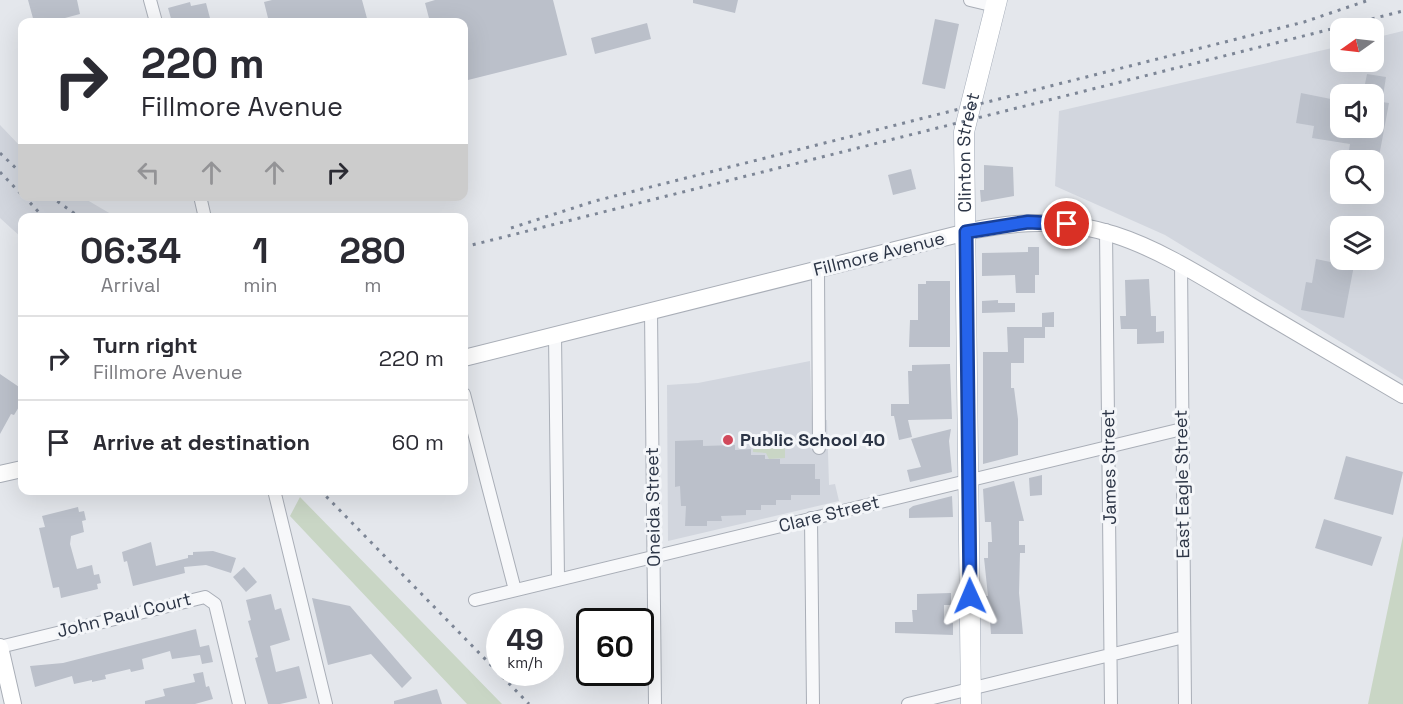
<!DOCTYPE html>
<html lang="en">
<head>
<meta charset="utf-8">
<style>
  body { margin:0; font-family:"Space Grotesk",sans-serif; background:#f7f7f7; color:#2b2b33; height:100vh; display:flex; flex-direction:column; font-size:22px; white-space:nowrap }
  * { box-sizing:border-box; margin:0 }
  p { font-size:20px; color:#7c7c81 }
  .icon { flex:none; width:33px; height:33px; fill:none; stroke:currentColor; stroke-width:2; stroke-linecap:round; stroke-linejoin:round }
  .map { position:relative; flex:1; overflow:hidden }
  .side { position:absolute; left:18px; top:213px; width:450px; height:282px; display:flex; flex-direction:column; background:#fff; border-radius:12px; box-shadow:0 6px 24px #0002 }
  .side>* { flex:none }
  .banner { position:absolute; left:18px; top:18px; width:450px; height:183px; border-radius:12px; box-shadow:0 6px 24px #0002; background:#fff; color:#2b2b33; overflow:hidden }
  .needle { width:39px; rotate:256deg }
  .controls { position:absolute; left:1330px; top:18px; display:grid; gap:12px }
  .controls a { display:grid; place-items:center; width:54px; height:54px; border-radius:12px; background:#fff; box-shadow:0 6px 24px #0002; font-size:30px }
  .speed { position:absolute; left:486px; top:608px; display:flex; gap:12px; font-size:30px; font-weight:700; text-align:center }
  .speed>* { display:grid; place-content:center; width:78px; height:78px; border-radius:50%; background:#fff; box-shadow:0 6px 24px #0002; line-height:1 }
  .speed small { font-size:15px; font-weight:400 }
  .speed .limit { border:3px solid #111; border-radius:9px; background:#fff; color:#111 }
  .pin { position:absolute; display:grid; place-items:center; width:51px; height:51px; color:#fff; margin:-26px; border:3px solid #fff; border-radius:50%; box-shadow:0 2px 6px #0007 }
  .me { position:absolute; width:66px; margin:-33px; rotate:359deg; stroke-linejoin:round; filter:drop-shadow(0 0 4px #0008) }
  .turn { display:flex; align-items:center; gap:21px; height:126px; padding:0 24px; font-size:27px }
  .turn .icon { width:78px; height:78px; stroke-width:2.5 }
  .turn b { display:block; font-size:42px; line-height:51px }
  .lanes { display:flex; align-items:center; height:57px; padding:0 24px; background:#0003; justify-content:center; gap:30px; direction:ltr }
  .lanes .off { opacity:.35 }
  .eta { display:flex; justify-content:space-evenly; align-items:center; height:102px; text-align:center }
  .eta b { font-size:36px; font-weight:600; line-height:42px }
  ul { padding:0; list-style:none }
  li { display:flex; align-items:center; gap:18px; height:84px; padding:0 24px; border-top:2px solid #e1e1e2 }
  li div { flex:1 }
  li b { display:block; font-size:22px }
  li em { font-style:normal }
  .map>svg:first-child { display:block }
</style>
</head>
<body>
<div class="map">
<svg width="1403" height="704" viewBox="0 0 1403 704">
  <rect width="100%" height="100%" fill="#e4e7ec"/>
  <path fill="#d2d6de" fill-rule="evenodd" d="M1403,31V380L1165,235L1055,186L1059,111L1341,46V62H1374V38ZM1341,94H1374V128H1341ZM1341,160H1374V194H1341ZM1341,226H1374V260H1341Z
    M0,125L22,148V196L82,197L116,217L22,218V238L0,218Z
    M810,361L812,420H827L829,485L835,484L839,501L668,541L667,385L698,383Z"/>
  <path fill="#c9d6c5" d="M785,442V458L769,459L766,453L753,452V443Z
    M300,497L502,704H467L290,516Z
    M1403,536V704H1368Z"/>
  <path fill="#bbc0ca" d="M28,0H77L80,14L65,18L66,22H34Z
    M272,0H362L368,22H269L264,2Z
    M435,0H553L567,55L464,81V22H430L425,3Z
    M693,0H738L735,13L693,3Z
    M190,2L191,6L206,3L211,22H172L168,8Z
    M935,19L959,24L945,89L922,84Z
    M647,23L651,39L595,54L591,38Z
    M1367,74L1386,77L1382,102L1389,103L1378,162L1348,156L1350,144L1312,138L1314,126L1296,123L1301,93L1341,101V128H1374V94H1363Z
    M984,165L1013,167L1014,196L981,202L980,190H984Z
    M911,169L916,189L893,195L888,175Z
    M1028,247H1039V275H1035V293H1016L1015,275L982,276V253L1028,252Z
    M1316,259L1340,264V260H1355L1344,318L1301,310L1306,282L1312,283Z
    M1149,279L1151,316H1156V332L1164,331V343L1137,344V329H1121L1120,316H1126L1125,280Z
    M926,281H950V347H909L910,320H918V284H926Z
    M998,300V303H1015V312L982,313V301Z
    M1054,312V327H1045V338H1024V363H1011V388H1014L1018,419V455L983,464V352H1008L1007,327H1042V313Z
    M950,364L952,419L908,420L912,437L899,440L894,416H891V404H909L908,371H912V365Z
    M0,374L22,389V402L14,415L11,414L0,434Z
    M951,429L949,441L952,472L910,482L907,470L921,467L911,439Z
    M703,440V446L735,445V450L751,449V455H765V459H780V464H815V479H820V495H791V500H776V505H761V510H746V515L721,516L722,521H707V526H685L686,506H681L680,486L675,487V441Z
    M1346,456L1403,472L1393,515L1334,499Z
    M1042,475V495L1030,496L1029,478Z
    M1014,481L1024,521H1019V545H1025V553H1020L1019,593L1023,634H991L989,607H985V596H988L984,558H988V542H992L991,522H985L983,489Z
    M952,496L953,517L909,518V509L913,506Z
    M78,507L79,512L84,511L86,520L82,521L84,532L71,536L70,544L77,569L92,565L94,575L99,574L101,583L97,584L98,589L61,598L59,587L53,588L39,528L45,527L42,516Z
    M1324,519L1382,537L1372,566L1315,548Z
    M151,542L156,566L188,558V555H193V552L213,551L236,558L231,573L206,565L184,567L185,573L133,586L127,561L124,562L122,552Z
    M244,567L257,582L246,592L233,577Z
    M951,593V605H944V623H953V635L895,633V622H913L912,610H917V594Z
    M271,594L275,610L281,608L290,640L270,646L276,672L299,666L307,698L280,704H268L255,658L258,657L248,621L251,620L246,600Z
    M312,598L350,606L412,678L402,688L371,654L328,665Z
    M196,629L200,647L209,645L213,662L202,664L200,655L172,659L170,651L142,659L144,669L131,672L130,669L105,675L106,679L92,682V680L74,684L72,676L35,687L30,666L63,663Z
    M203,672L206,687L209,686L213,699L195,704H145V701L165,696L163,689L195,682L193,674Z
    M437,689L442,704H394V701Z"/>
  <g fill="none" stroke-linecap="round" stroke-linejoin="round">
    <g stroke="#a9aeb7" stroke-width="14">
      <path id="street" d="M150,0L156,22
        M970,0L995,6
        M200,196L205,218
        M1106,230L1111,704
        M1181,263L1185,704
        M818,269L819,448
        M651,311L655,704
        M555,335L558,578
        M464,394L515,590
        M274,490L326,704
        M811,518L813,704
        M475,600L1182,429
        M0,647L205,597L215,604L239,704
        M908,704L1184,637"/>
    </g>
    <g stroke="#a9aeb7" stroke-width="18">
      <path id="secondary" d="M464,358L975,230C1093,206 1153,247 1250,305C1301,335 1352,365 1403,395
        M0,474L22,469
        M0,647L13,704"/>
    </g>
    <g stroke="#a3abb8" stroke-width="21">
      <g id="primary">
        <path id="s1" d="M971,704L964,132L997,0"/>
      </g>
    </g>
    <use href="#street" stroke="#f7f8fa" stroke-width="12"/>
    <use href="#secondary" stroke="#fff" stroke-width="16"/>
    <use href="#primary" stroke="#fff" stroke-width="20"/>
    <path stroke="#7d8696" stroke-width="3" stroke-dasharray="3 6" stroke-linecap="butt" d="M0,153L22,174
      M0,172L22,195
      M24,196L44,218
      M50,196L81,218
      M511,228L595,201L1304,22L1369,0
      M464,247L1403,11
      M320,490L529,704"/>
  </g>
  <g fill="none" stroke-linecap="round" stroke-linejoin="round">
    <g stroke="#184099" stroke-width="15">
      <path id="route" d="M970,596L966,232L1028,222L1067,224"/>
    </g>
    <use href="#route" stroke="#2563eb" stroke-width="10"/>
  </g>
  <circle fill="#d1495b" stroke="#f4f6f9" stroke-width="2" cx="728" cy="440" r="6"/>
  <g text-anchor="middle" stroke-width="6" stroke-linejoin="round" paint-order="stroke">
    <g font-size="18" fill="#2b3445" stroke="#f4f6f9">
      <text dy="6" stroke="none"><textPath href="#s1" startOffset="552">Clinton Street</textPath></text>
      <text transform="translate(879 254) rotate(-14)" y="6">Fillmore Avenue</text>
      <text transform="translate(1109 467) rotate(-91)" y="6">James Street</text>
      <text transform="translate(1182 484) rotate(-91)" y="6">East Eagle Street</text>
      <text transform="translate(653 507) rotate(-91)" y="6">Oneida Street</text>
      <text transform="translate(829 514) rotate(-14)" y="6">Clare Street</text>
      <text transform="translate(124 615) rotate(-14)" y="6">John Paul Court</text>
    </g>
    <g font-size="18" font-weight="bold" fill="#2b3445" stroke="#f4f6f9" text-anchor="start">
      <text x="740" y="446">Public School 40</text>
    </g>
  </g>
</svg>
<div class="controls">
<a><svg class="needle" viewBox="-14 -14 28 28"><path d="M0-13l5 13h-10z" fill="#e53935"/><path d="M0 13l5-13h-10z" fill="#7c7c81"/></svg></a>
<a><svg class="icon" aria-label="sound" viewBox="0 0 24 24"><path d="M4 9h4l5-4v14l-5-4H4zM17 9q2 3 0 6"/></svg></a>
<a><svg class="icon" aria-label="search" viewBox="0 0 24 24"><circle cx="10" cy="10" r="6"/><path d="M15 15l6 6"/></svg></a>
<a><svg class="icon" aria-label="layers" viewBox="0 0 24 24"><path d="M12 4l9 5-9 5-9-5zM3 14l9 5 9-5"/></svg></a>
</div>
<div class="speed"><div>49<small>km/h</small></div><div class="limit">60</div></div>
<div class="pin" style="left:1067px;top:224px;background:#d93025"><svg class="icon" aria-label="arrive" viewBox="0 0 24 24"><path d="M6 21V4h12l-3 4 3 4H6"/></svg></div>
<svg class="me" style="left:970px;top:596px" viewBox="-20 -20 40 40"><path d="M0-17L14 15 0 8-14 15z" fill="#2563eb" stroke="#fff" stroke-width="4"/></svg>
<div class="banner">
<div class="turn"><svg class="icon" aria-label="right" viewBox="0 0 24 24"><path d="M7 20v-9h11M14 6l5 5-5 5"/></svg><div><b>220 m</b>Fillmore Avenue</div></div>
<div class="lanes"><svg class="icon off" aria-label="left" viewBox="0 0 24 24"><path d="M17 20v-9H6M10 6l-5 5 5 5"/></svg><svg class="icon off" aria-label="ahead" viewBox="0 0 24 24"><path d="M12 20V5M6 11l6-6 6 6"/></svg><svg class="icon off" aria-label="ahead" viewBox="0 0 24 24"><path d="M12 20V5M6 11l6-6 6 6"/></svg><svg class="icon" aria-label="right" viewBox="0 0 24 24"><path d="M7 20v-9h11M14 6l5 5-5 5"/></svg></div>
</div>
<section class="side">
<div class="eta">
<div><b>06:34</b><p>Arrival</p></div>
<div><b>1</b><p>min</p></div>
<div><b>280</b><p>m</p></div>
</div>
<ul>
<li><svg class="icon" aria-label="right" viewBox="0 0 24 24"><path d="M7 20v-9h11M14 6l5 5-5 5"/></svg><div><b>Turn right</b><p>Fillmore Avenue</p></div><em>220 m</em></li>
<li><svg class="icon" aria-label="arrive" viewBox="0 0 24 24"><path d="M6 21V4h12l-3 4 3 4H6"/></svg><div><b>Arrive at destination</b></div><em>60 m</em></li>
</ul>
</section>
</div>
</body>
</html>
